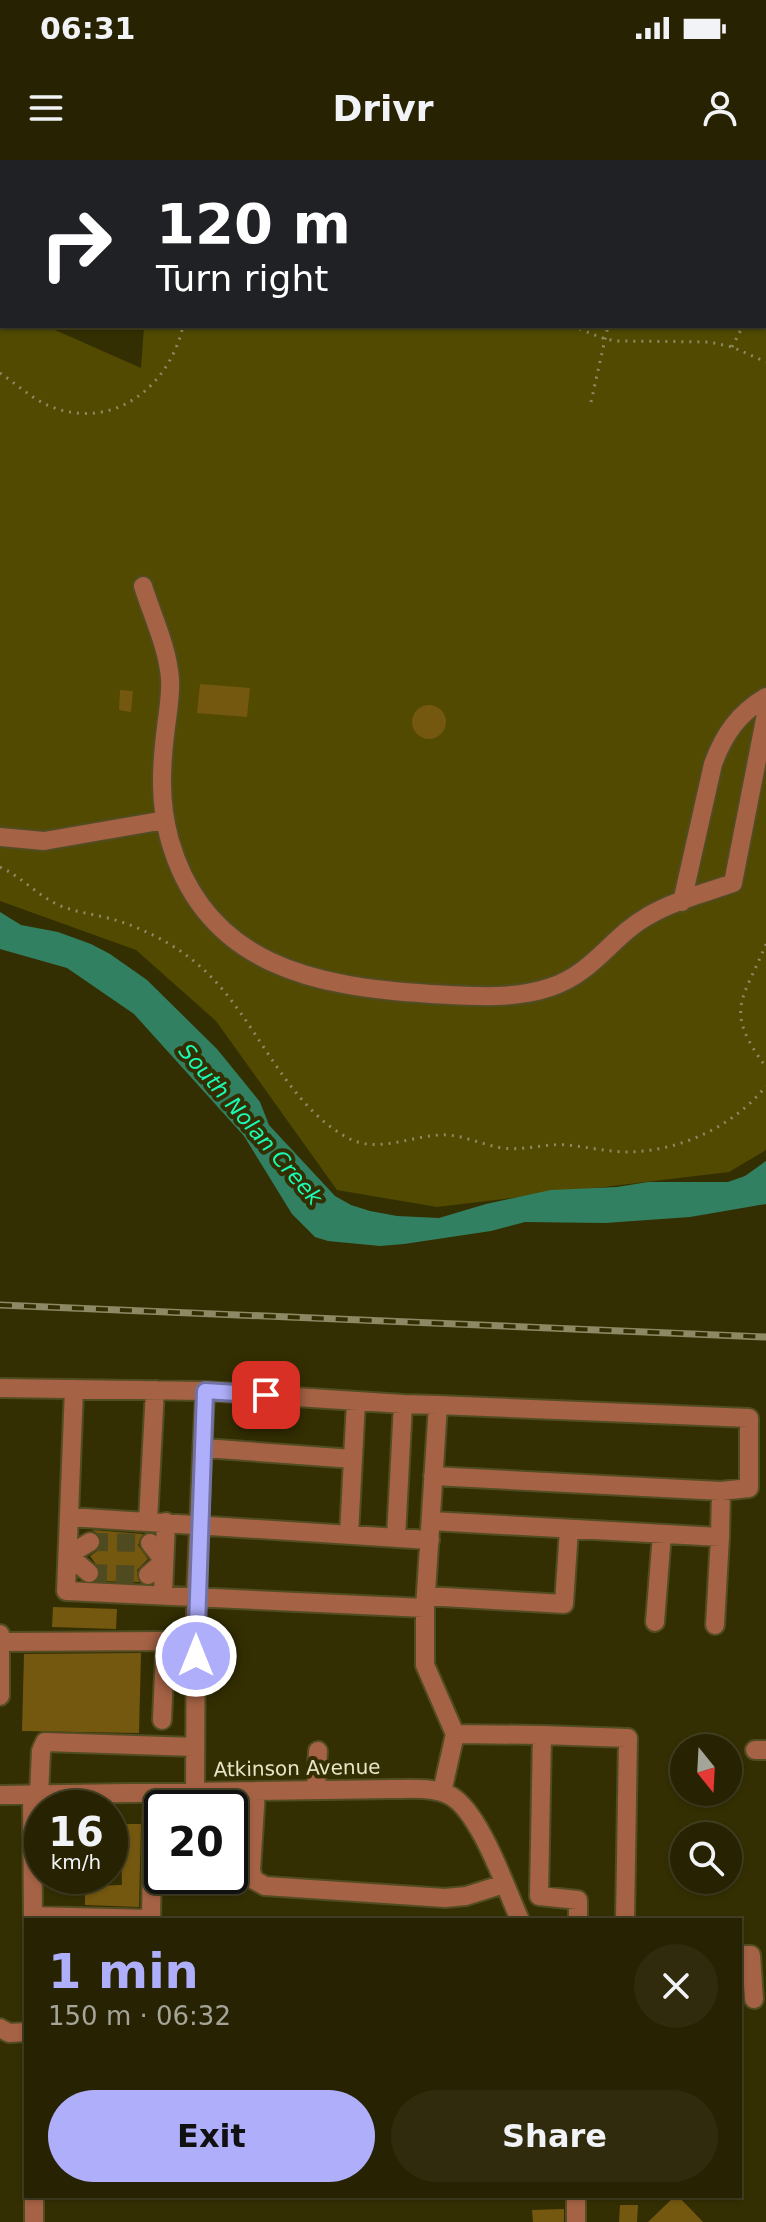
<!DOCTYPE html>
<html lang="en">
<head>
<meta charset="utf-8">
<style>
  body { margin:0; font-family:"DejaVu Sans",sans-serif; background:#2f2b0c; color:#f1f3f6; height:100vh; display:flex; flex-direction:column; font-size:30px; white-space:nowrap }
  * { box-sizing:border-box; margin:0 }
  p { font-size:26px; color:#a4a499 }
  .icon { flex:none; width:44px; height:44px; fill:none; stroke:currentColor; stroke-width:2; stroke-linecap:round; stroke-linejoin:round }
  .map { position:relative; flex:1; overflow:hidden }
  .details { position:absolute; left:24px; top:1758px; width:718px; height:280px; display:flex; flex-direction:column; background:#272302; border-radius:0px; box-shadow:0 2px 6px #0004,0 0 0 2px #434024 }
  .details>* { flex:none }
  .banner { position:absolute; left:0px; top:0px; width:766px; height:168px; box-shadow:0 2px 6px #0004,0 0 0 2px #434024; background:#202124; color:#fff; overflow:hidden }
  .needle { width:52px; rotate:162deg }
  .buttons { position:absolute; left:670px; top:1574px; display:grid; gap:16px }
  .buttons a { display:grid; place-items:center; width:72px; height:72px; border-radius:50%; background:#272302; box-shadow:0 2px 6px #0004,0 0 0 2px #434024; font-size:40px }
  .speed { position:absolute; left:24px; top:1630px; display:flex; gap:16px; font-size:40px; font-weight:700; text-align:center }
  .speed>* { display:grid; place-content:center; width:104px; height:104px; border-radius:50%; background:#272302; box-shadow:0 2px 6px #0004,0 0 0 2px #434024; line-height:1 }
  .speed small { font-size:20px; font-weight:400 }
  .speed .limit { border:4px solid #111; border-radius:12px; background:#fff; color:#111 }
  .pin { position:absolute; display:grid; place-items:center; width:68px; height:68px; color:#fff; margin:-34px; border-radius:16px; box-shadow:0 4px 12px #0006 }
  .me { position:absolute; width:88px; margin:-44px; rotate:0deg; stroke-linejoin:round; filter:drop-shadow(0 0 6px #0008) }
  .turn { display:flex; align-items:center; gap:28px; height:168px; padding:0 24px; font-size:36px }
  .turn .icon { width:104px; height:104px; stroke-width:2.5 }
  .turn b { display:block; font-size:56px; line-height:68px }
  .round { display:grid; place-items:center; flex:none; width:84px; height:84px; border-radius:42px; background:#2f2b0c }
  .head { display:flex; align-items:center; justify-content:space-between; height:136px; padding:0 24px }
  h1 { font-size:48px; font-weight:800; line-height:60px; color:#afaefa }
  .cta { display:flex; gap:16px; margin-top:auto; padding:16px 24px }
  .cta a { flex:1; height:92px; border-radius:48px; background:#afaefa; color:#111; font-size:32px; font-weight:800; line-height:92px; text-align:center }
  .cta a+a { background:#2f2b0c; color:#f1f3f6 }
  .status { display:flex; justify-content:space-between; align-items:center; height:56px; padding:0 40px; background:#272302; direction:ltr }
  .status svg { height:22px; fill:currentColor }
  header { display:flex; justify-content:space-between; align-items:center; height:104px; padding:0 24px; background:#272302; font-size:36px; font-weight:800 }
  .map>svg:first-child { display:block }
</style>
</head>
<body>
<div class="status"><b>06:31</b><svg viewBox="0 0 49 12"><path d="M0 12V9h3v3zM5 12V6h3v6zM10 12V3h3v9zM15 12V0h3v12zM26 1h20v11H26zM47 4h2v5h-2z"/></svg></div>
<header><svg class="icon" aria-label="menu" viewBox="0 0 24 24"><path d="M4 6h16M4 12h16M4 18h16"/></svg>Drivr<svg class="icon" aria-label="person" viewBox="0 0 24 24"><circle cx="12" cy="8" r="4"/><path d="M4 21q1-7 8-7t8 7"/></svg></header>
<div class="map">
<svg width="766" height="2062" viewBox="0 0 766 2062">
  <rect width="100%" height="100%" fill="#342f02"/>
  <path fill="#514a00" d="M154,0H766V990L729,1012L437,1047L337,1030L216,861L136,790L0,741V146L2,166H46L141,208L144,166H764V2H154Z"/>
  <path fill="#318061" d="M0,752L21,765L58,772L91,784L110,794L147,820L217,889L260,942L269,965L335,1036L351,1045L370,1051L397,1056L439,1058L486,1044L551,1030L617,1027L648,1022H728L745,1016L766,1001V1044L690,1057L605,1063L525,1062L491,1071L404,1084L380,1086L328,1081L315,1077L292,1054L244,976L134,854L67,808L0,789Z"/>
  <path fill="#75580f" d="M200,524L250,528L247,557L197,553Z
    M120,530L133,531L131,552L119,550Z
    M412 562a17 17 0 1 1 34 0a17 17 0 1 1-34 0Z
    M92,1370L143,1374L138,1385L148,1399L137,1410L139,1422L98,1421L100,1410L90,1396L100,1389L102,1381L100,1375Z
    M53,1447L117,1449L116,1469L52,1467Z
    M141,1493L139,1573L22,1571L24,1494Z
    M110,1664H141L139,1747L85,1745V1726L122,1725L121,1687L110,1688Z
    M211,1716H232L230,1735L210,1734Z
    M675,2036H678L703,2062H648Z
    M620,2045H638L637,2062H619Z
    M564,2049V2062H533L532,2050Z"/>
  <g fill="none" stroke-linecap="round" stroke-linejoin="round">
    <path stroke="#4f4a20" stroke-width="18" stroke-dasharray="18 9" stroke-linecap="butt" d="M90,1382L150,1383
      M89,1413L148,1415"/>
    <g stroke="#514c22" stroke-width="22">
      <path id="minor" d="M748,2L749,0
        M764,62L766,63
        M143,426C152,455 168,488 170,519C171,535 168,551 166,567C161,607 159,642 170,681C206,806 316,827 431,834C469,836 514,840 551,827C595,812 612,776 648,756C673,741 705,733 733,723L766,554
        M0,677L44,681L165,660
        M682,742L713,604C724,574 739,553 766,537
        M0,1228L205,1231
        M74,1229L66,1431L425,1448
        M403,1244L438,1245L425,1448V1505L455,1574
        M204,1288L353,1299
        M433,1316L721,1331L749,1328V1258L438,1245
        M69,1357L430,1380
        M148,1361L155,1230
        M431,1361L720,1377L715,1465
        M349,1375L356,1241
        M720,1377L721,1331
        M89,1413L68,1395L90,1382
        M148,1415L164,1401L150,1383
        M163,1434L166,1362
        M426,1436L564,1444L569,1369
        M655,1462L662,1374
        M0,1474V1536
        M1,1482L162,1481L165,1492L162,1560
        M542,1575L628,1578L625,1760
        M755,1590H766
        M316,1630L318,1591
        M256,1631L251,1710L254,1720L265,1726L445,1738L466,1736L504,1724
        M195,1632L196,1435L205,1231L403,1244L396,1378
        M442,1632L455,1574L542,1575L539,1736L578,1740V1760
        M0,1635L393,1629C410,1629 433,1627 449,1635C479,1649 506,1729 520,1760
        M32,1635L33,1760
        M39,1635L41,1591L45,1582L195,1587
        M33,1756L151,1759
        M151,1760L153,1633
        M740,1795H751L754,1839
        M0,1868L9,1873L26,1872
        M34,2036V2062
        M576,2062V2036"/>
    </g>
    <path stroke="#8d8964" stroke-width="3" stroke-dasharray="2 6" stroke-linecap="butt" d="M400,0L401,2
      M456,0L465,2
      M269,2L283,0
      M553,2V0
      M764,103L766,104
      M764,149L766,148
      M572,166L605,179L618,181L710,182L732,187L766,202
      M732,187L743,166
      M0,213C15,223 30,237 47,245C111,273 169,228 183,166
      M591,242L608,166
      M0,707C22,717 39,737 61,746C76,752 92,754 108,758C142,767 177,785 203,809C257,858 283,943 348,978C380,995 415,973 449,975C467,977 484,985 502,988C524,991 546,983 568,985C588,987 608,992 628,992C680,991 733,967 766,926
      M766,784C743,841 723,849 766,907"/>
    <use href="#minor" stroke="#a56245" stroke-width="18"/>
    <g stroke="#8d8964" stroke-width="7">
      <path id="rail" d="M0,1145L766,1177"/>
    </g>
    <use href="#rail" stroke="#342f02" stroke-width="4" stroke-dasharray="12" stroke-linecap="butt"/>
  </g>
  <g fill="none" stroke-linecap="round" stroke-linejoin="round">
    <g stroke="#7271a2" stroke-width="20">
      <path id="route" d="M196,1496L205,1231L266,1235"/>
    </g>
    <use href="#route" stroke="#afaefa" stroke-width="14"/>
  </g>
  <g text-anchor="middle" stroke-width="8" stroke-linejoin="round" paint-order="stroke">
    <g font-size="20" fill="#e8e6c9" stroke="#342f02">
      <text transform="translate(297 1608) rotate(-1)" y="7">Atkinson Avenue</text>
    </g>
    <g font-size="22" font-style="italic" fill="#19fbb5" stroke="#342f02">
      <text transform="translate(251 964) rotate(49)" y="8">South Nolan Creek</text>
    </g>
  </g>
</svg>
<div class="buttons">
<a><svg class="needle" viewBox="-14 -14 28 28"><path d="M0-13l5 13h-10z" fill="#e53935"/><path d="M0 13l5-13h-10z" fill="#a4a499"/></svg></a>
<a><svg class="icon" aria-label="search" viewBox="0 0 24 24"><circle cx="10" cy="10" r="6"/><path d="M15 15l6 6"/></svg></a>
</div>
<div class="speed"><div>16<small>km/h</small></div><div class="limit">20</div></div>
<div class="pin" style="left:266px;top:1235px;background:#d93025"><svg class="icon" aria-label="arrive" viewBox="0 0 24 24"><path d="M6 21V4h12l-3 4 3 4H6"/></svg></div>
<svg class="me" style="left:196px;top:1496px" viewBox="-20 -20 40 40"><circle r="17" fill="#afaefa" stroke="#fff" stroke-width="3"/><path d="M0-11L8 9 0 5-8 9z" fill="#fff"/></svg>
<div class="banner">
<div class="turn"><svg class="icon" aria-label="right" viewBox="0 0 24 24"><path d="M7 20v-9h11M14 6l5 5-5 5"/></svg><div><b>120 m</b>Turn right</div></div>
</div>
<section class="details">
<div class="head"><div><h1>1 min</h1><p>150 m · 06:32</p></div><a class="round"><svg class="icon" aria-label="close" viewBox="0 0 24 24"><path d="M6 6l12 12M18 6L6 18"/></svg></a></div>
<div class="cta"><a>Exit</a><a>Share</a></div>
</section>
</div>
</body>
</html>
